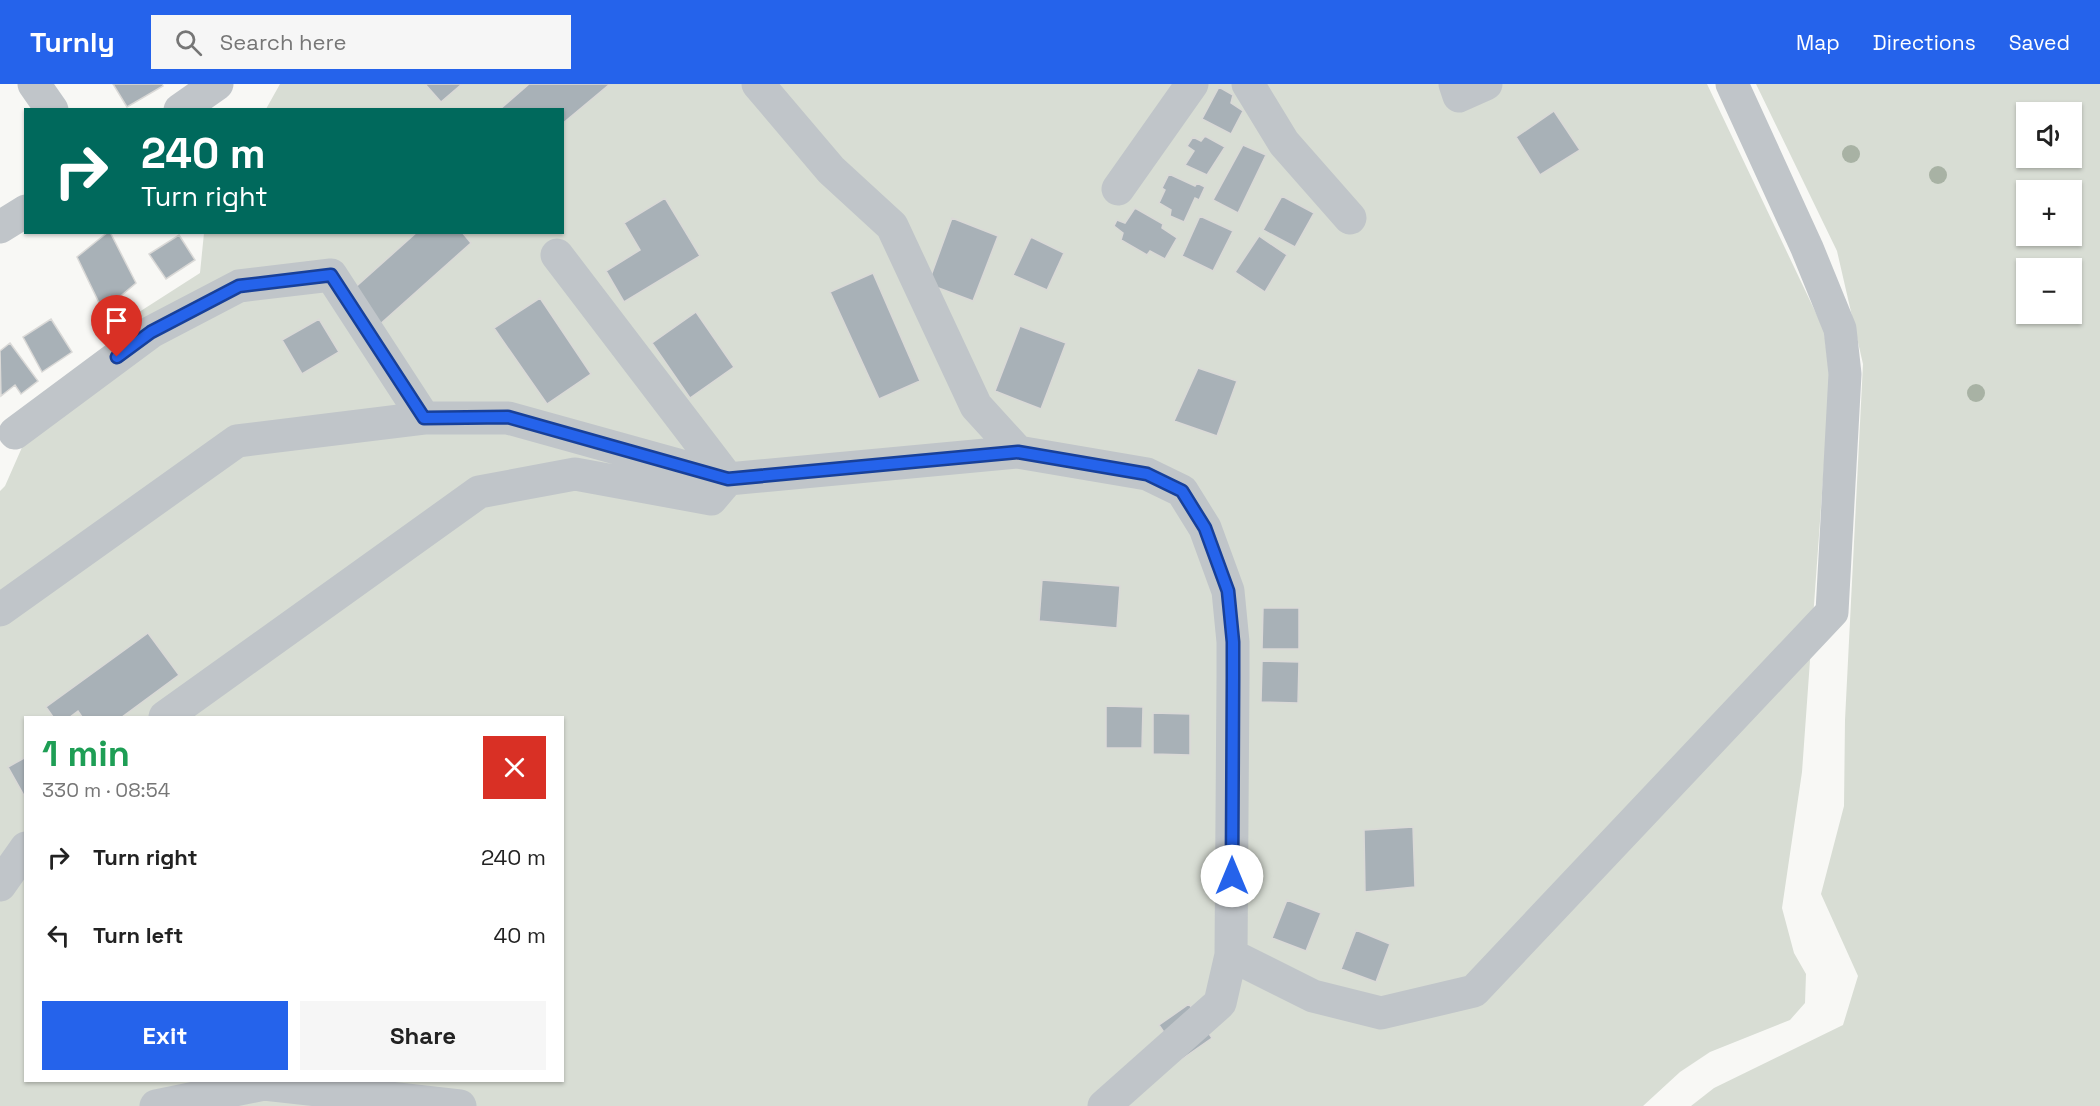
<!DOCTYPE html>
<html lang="en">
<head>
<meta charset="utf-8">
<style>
  body { margin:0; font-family:"Space Grotesk",sans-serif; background:#f6f6f6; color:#222; height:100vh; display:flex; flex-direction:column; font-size:22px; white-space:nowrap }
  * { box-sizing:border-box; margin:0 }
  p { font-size:20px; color:#767676 }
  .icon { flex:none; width:33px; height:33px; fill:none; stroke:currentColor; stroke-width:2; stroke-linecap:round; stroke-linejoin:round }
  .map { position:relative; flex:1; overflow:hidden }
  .side { position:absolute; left:24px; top:632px; width:540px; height:366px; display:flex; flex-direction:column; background:#fff; border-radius:0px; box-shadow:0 2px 4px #0004 }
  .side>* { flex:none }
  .guide { position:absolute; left:24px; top:24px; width:540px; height:126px; border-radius:0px; box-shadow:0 2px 4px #0004; background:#00695c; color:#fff; overflow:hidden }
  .fabs { position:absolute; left:2016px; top:18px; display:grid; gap:12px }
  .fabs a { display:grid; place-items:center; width:66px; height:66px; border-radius:0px; background:#fff; box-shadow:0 2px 4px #0004; font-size:30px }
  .pin { position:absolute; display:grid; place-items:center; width:51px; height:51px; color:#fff; margin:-62px -26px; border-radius:50% 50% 50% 0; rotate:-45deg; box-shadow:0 0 6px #0007 }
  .pin .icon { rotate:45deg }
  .me { position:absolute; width:66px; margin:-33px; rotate:0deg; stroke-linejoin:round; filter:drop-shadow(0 0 4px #0008) }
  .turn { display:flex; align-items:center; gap:21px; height:126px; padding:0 18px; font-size:27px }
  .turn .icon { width:78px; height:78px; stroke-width:2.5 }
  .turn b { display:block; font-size:42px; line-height:51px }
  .round { display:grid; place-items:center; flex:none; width:63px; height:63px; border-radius:0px; background:#f6f6f6 }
  .overview { display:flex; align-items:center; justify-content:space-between; height:102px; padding:0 18px }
  h1 { font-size:36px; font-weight:700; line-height:45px; color:#1e9e55 }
  .primary-button { display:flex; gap:12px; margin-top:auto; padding:12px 18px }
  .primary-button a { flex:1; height:69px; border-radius:0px; background:#2563eb; color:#fff; font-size:24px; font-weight:700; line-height:69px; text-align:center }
  .primary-button a+a { background:#f6f6f6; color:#222 }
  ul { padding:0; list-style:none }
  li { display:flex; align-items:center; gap:18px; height:78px; padding:0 18px }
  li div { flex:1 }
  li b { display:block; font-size:22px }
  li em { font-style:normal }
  header { display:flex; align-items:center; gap:36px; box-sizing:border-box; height:84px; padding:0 30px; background:#2563eb; color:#fff }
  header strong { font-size:28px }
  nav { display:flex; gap:33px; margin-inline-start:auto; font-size:21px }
  .search { width:420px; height:54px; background:#f6f6f6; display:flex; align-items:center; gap:15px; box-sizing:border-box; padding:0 21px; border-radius:0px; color:#767676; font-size:22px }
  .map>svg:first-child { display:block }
</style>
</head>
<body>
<header>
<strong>Turnly</strong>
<div class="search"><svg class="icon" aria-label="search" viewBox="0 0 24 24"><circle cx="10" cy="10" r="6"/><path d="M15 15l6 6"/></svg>Search here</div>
<nav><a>Map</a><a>Directions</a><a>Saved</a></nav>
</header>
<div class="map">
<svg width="2100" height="1022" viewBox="0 0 2100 1022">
  <rect width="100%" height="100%" fill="#f8f8f5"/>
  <path fill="#d8ddd4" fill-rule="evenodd" d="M280,0H1707L1824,246L1830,298L1802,688L1782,824L1794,869L1806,890L1805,919L1790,936L1710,968L1680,988L1643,1022H0V407L5,402L38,327L91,279L136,230L200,189L204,149L562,148V26L266,25ZM26,633H562V996H26Z
    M1756,0H2100V1022H1691L1714,1004L1843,941L1858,892L1821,810L1844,722L1845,636L1863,280L1837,167ZM2026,28H2072V74H2026ZM2026,106H2072V152H2026ZM2026,184H2072V230H2026Z"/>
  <path fill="#a8b1b7" stroke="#dad9d7" stroke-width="1.5" d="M113,0H162L163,2L127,23Z
    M425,0H462L441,18Z
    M529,0H610L562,40V26H499Z
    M1219,3L1233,11L1231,19L1243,27L1231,50L1202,35Z
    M1554,27L1580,66L1540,91L1516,53Z
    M1205,52L1225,63L1207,91L1185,81L1194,67L1187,62L1193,53L1201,57Z
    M1243,61L1266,71L1238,129L1213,116Z
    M1169,90L1195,102L1197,99L1205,103L1199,116L1195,114L1184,138L1170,132L1171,126L1159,119L1165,106L1162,104Z
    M1282,112L1314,129L1295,163L1263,146Z
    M665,114L700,172L624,218L606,187L640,166L624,139Z
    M1135,124L1163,140L1162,144L1177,154L1165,175L1150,167L1147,171L1121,156L1123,149L1114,142L1117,136L1125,139Z
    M1200,132L1233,147L1213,187L1182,172Z
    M952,134L998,152L973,217L928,200Z
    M108,148H110L136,199L103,227L77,173Z
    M417,148H462L471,159L378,242L350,208Z
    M179,151L195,176L166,195L149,170Z
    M1259,152L1287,171L1265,208L1235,188Z
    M1031,153L1064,169L1047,206L1013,191Z
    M873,189L920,297L879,315L830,208Z
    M540,214L591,290L547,320L494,244Z
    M696,228L734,283L690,314L652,259Z
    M51,235L72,268L42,288L23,253Z
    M319,235L339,268L302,290L282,256Z
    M1020,242L1066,259L1041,325L995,307Z
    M10,259L38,297L21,310L15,301L1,312L0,267Z
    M1198,284L1237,297L1217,352L1174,337Z
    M1042,496L1120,502L1117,544L1039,537Z
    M1263,524H1299V565H1262Z
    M148,549L179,591L122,633H82L78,627L70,633H53L46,623Z
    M1262,577L1299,578L1298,619L1261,618Z
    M1106,622L1143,623L1142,664H1106Z
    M1153,629L1190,630V671L1153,670Z
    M26,673V715L8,683Z
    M1413,743L1415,803L1365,808L1364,746Z
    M1287,816L1321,829L1306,867L1272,854Z
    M1356,846L1390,860L1376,898L1341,885Z
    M1189,920L1212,954L1182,975L1159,941Z"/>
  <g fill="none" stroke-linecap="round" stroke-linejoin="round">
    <path stroke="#c0c5c9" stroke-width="33" d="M34,0L52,26
      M758,0L831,86L892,142L976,322L1018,368
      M1248,0L1284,59L1350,134
      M1455,0L1459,12L1486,0
      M180,26L217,0
      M1118,105L1192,0
      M0,143L26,127
      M15,349L151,248L239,202L331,191L424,334
      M0,526L237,357L424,334H508L728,395L1018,368L1147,390L1182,407L1205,444L1228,507L1233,558V593L1231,871L1220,919L1104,1022
      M165,633L479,408L575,390L711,415L728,395L557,171
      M0,801L26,764
      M1231,871L1313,912L1381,929L1474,907L1832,528L1845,290L1840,245L1807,164L1732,0
      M156,1022L264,1000L460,1022"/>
  </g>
  <g fill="#a8b2a4">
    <circle cx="1851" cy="70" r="9"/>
    <circle cx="1938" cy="91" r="9"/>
    <circle cx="1976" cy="309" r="9"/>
  </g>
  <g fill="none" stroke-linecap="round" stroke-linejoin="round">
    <g stroke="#184099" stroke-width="15">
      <path id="route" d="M117,273L151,248L239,202L331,191L424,334L508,333L728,395L1018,368L1147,390L1182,407L1205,444L1228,507L1233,558V594L1232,792"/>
    </g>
    <use href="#route" stroke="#2563eb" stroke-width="10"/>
  </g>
</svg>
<div class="fabs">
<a><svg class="icon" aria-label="sound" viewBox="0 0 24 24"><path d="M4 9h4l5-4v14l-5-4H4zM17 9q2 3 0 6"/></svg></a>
<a>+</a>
<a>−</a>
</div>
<div class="pin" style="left:117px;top:273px;background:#d93025"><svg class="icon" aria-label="arrive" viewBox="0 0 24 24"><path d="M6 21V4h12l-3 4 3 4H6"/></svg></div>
<svg class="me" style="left:1232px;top:792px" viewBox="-20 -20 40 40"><circle r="19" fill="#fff"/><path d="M0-13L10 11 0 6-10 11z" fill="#2563eb"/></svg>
<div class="guide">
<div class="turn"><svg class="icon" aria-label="right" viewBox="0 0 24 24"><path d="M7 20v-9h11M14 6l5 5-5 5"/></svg><div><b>240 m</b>Turn right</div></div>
</div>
<section class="side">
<div class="overview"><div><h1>1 min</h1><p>330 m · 08:54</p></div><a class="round" style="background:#d93025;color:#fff"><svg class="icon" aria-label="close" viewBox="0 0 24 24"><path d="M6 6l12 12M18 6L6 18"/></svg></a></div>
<ul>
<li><svg class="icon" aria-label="right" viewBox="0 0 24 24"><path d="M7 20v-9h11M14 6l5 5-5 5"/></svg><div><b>Turn right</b></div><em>240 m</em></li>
<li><svg class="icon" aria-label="left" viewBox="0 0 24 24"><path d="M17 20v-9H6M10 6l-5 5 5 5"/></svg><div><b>Turn left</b></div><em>40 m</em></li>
</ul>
<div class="primary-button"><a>Exit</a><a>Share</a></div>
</section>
</div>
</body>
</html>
